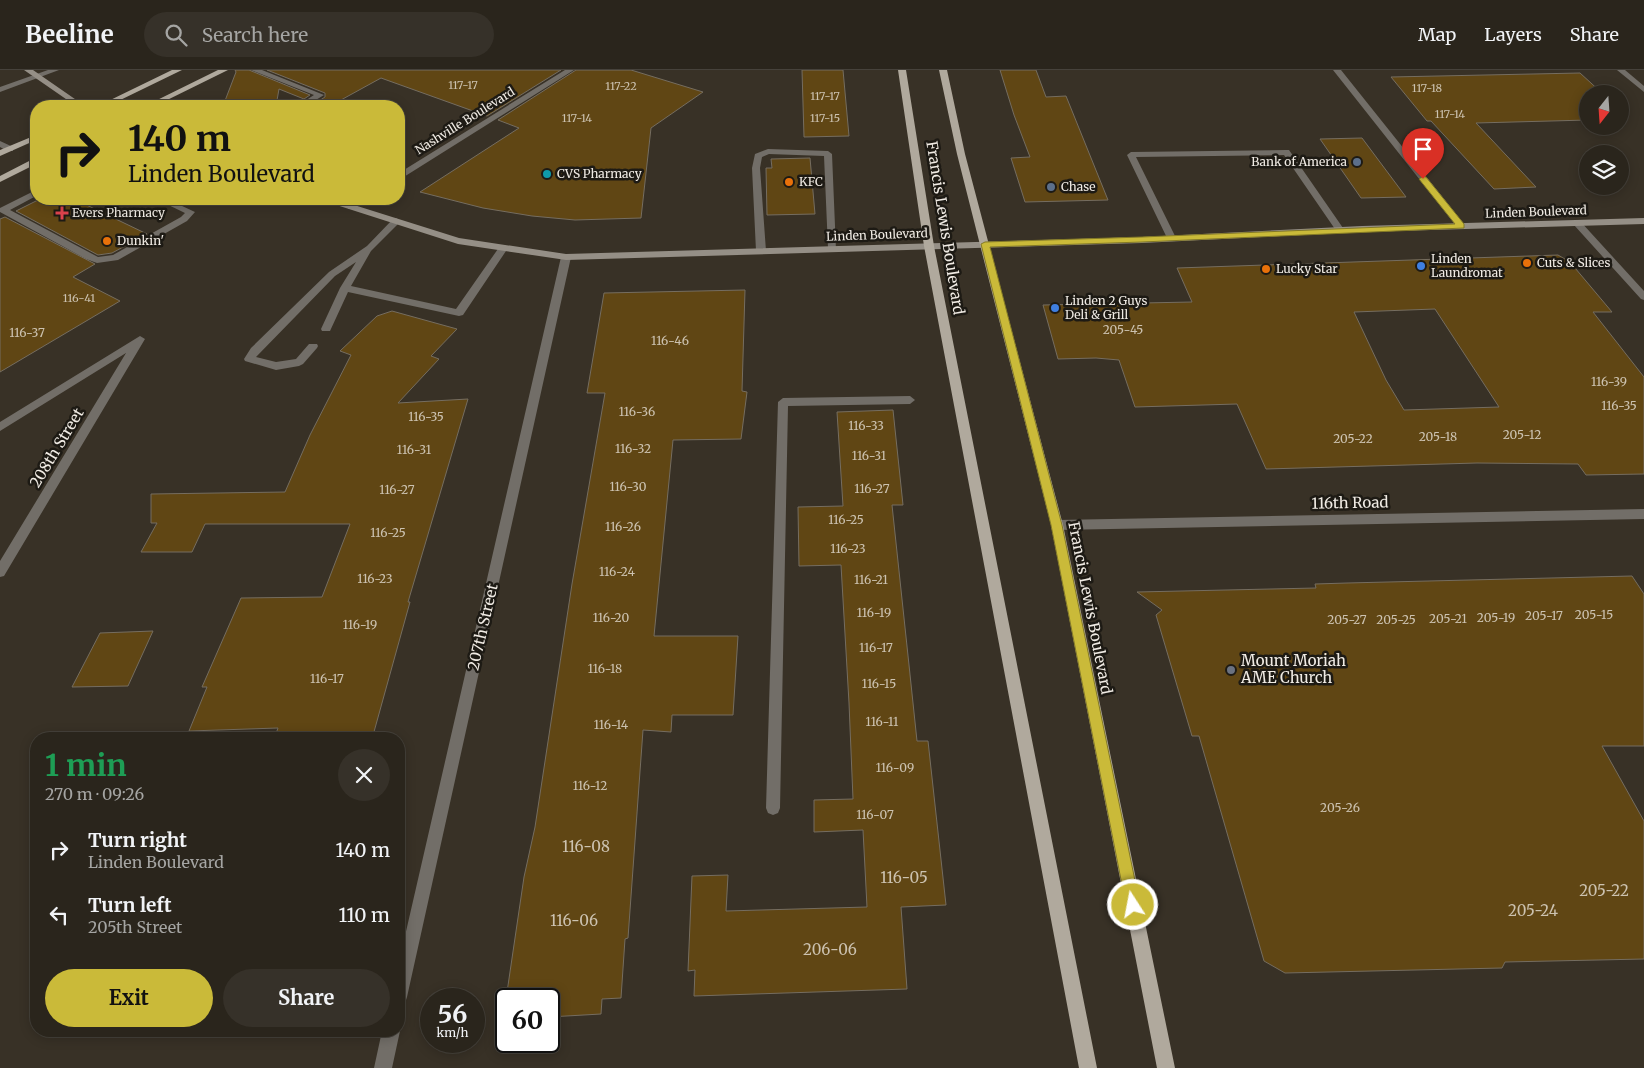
<!DOCTYPE html>
<html lang="en">
<head>
<meta charset="utf-8">
<style>
  body { margin:0; font-family:Merriweather,serif; background:#363129; color:#f1f3f6; height:100vh; display:flex; flex-direction:column; font-size:19px; white-space:nowrap }
  * { box-sizing:border-box; margin:0 }
  p { font-size:16px; color:#a5a5a3 }
  .icon { flex:none; width:28px; height:28px; fill:none; stroke:currentColor; stroke-width:2; stroke-linecap:round; stroke-linejoin:round }
  .map { position:relative; flex:1; overflow:hidden }
  .side { position:absolute; left:30px; top:662px; width:375px; height:305px; display:flex; flex-direction:column; background:#2a251c; border-radius:20px; box-shadow:0 2px 12px #0003,0 0 0 1px #46423b }
  .side>* { flex:none }
  .top-card { position:absolute; left:30px; top:30px; width:375px; height:105px; border-radius:20px; box-shadow:0 2px 12px #0003,0 0 0 1px #46423b; background:#caba39; color:#111; overflow:hidden }
  .needle { width:32px; rotate:197deg }
  .controls { position:absolute; left:1579px; top:15px; display:grid; gap:10px }
  .controls a { display:grid; place-items:center; width:50px; height:50px; border-radius:50%; background:#2a251c; box-shadow:0 2px 12px #0003,0 0 0 1px #46423b; font-size:25px }
  .speed { position:absolute; left:420px; top:918px; display:flex; gap:10px; font-size:25px; font-weight:700; text-align:center }
  .speed>* { display:grid; place-content:center; width:65px; height:65px; border-radius:50%; background:#2a251c; box-shadow:0 2px 12px #0003,0 0 0 1px #46423b; line-height:1 }
  .speed small { font-size:12px; font-weight:400 }
  .speed .limit { border:2px solid #111; border-radius:8px; background:#fff; color:#111 }
  .pin { position:absolute; display:grid; place-items:center; width:42px; height:42px; color:#fff; margin:-51px -21px; border-radius:50% 50% 50% 0; rotate:-45deg; box-shadow:0 0 5px #0007 }
  .pin .icon { rotate:45deg }
  .me { position:absolute; width:55px; margin:-28px; rotate:349deg; stroke-linejoin:round; filter:drop-shadow(0 0 4px #0008) }
  .turn { display:flex; align-items:center; gap:18px; height:105px; padding:0 15px; font-size:22px }
  .turn .icon { width:65px; height:65px; stroke-width:2.5 }
  .turn b { display:block; font-size:35px; line-height:42px }
  .round { display:grid; place-items:center; flex:none; width:52px; height:52px; border-radius:26px; background:#363129 }
  .head { display:flex; align-items:center; justify-content:space-between; height:85px; padding:0 15px }
  h1 { font-size:30px; font-weight:700; line-height:38px; color:#1e9e55 }
  .cta { display:flex; gap:10px; margin-top:auto; padding:10px 15px }
  .cta a { flex:1; height:58px; border-radius:30px; background:#caba39; color:#111; font-size:20px; font-weight:700; line-height:58px; text-align:center }
  .cta a+a { background:#363129; color:#f1f3f6 }
  ul { padding:0; list-style:none }
  li { display:flex; align-items:center; gap:15px; height:65px; padding:0 15px }
  li div { flex:1 }
  li b { display:block; font-size:19px }
  li em { font-style:normal }
  header { display:flex; align-items:center; gap:30px; box-sizing:border-box; height:70px; padding:0 25px; background:#2a251c; border-bottom:1px solid #46423b }
  header strong { font-size:24px }
  nav { display:flex; gap:28px; margin-inline-start:auto; font-size:18px }
  .search { width:350px; height:45px; background:#363129; display:flex; align-items:center; gap:12px; box-sizing:border-box; padding:0 18px; border-radius:28px; color:#a5a5a3; font-size:19px }
  .map>svg:first-child { display:block }
</style>
</head>
<body>
<header>
<strong>Beeline</strong>
<div class="search"><svg class="icon" aria-label="search" viewBox="0 0 24 24"><circle cx="10" cy="10" r="6"/><path d="M15 15l6 6"/></svg>Search here</div>
<nav><a>Map</a><a>Layers</a><a>Share</a></nav>
</header>
<div class="map">
<svg width="1644" height="998" viewBox="0 0 1644 998">
  <rect width="100%" height="100%" fill="#383126"/>
  <path fill="#604614" stroke="#756d60" fill-rule="evenodd" d="M235,0H249L310,25L304,29L279,19L276,36H223L236,2Z
    M267,0H561L487,46L381,8L330,36H320L314,34L325,27V23Z
    M576,0H631L703,22L651,58L641,148L575,150L532,146L483,138L420,122L519,58L498,50Z
    M802,0H843L849,66L804,67Z
    M1000,0H1036L1046,27L1066,26L1108,130L1025,132L1011,88L1030,87L1014,45Z
    M1580,3L1603,24H1588V50L1476,53L1536,117L1494,119L1431,51H1427L1391,7Z
    M1362,68L1406,127L1361,128L1320,69Z
    M810,88L815,144L767,145L766,98H772L771,89Z
    M40,129H74L147,164L112,183L98,185L16,141Z
    M5,147L95,194L73,207L120,231L0,302V149Z
    M1558,185L1570,192L1612,242H1593L1644,307V404L1586,405L1578,394L1477,393L1266,399L1237,334L1135,337L1119,290L1096,288L1058,289L1043,235L1192,232L1177,198ZM1435,239L1499,337L1404,340L1386,310L1354,242Z
    M745,220L742,321L747,322L741,369L673,370L654,566H738L733,645H672L671,662L643,660L628,868L625,869L621,928L602,929L601,944L549,947V929H506L524,807L535,757L572,514L605,323H587L604,223Z
    M392,241L457,259L431,286L439,289L398,333L468,329L408,532H410L372,669H274L278,658L189,661L207,617H202L241,528L322,527L350,454H205L192,482H141L157,453H151V424L285,422L310,365L351,285L340,281L377,246Z
    M893,340L903,435H892L909,595L917,671H928L946,835L901,837L907,919L694,926L695,900L688,901L692,806L728,805L726,841L867,837L863,760L814,762V730L853,729L849,633L841,495L799,496L798,437L843,436L837,342Z
    M1632,506L1644,524V676H1602L1644,751V889L1505,892L1502,898L1285,903L1264,891L1199,666H1192L1156,545L1162,540L1137,522L1316,518L1315,514L1347,513Z
    M153,561L128,616L72,617L100,563Z"/>
  <g fill="none" stroke-linecap="round" stroke-linejoin="round">
    <path fill="#726e68" fill-rule="evenodd" d="M48,0H59L0,22V17Z
      M251,0H262L324,25L306,36H297L314,25Z
      M0,71L13,77V81H7L0,77Z
      M768,79L828,81L832,84L836,180H830L828,178L824,86L769,84L762,87L760,98L766,181L761,184L756,181L752,98L755,84Z
      M1286,80H1289L1343,158V162H1337L1284,85L1136,87L1176,168L1174,170H1168L1127,85L1131,82Z
      M36,120V126L10,140L98,187L113,185L181,147L185,143L156,129H167L195,142L187,151L118,190L97,193L86,189L0,142V138Z
      M396,148L401,151L371,181L351,216L456,239L500,176H506L508,178L463,245L459,246L348,222L330,261H322L321,259L340,218L356,192L335,206L256,287L276,292L296,289L309,274H317L318,276L317,278L303,294L299,296L276,300L245,291L244,289L251,278L329,202L367,176L393,149Z
      M910,326L915,330L910,334L788,336L780,738L778,743L773,745L768,743L766,738L778,332L783,328Z"/>
    <path fill="#726e68" fill-rule="evenodd" d="M565,0H574L399,110V103Z
      M1333,0H1341L1464,154V158H1458Z
      M1617,0H1625L1644,16V22Z
      M357,129H367L354,139H348V135Z
      M1577,150L1580,151L1644,221V230L1641,229L1574,155L1572,153Z
      M566,184L571,187L407,927L405,933L399,935V892L561,187Z
      M140,266L145,269L4,506L0,507V491L126,283L0,361V352Z
      M1644,439V449L1057,460L1053,458L1051,455L1053,452L1057,450Z
      M399,959L400,961L392,998H374L382,961H399Z"/>
    <path fill="#958f86" fill-rule="evenodd" d="M24,0H33L85,36H76Z
      M323,129H335L459,168L566,184L1142,167L1362,156L1644,148V154L1362,162L1142,173L566,190L458,174L324,131Z"/>
    <path fill="#b0a99d" fill-rule="evenodd" d="M172,0H182L108,36H98Z
      M218,0H228L155,36H145Z
      M898,0H906L934,176L1097,998H1079L924,176Z
      M939,0H947L965,84L1063,455L1175,998H1157L1051,455L957,84Z
      M36,65V70L0,86V80Z
      M33,89H36V94L0,112V106Z"/>
  </g>
  <path fill="#caba39" stroke="#837925" d="M1423,106L1426,107L1464,154V158L1142,172L990,177L1062,455L1140,835L1138,840L1133,842L1128,840L1126,835L1051,455L981,174L985,172L1142,167L1455,154L1419,109Z"/>
  <g fill="#5c6f8a" stroke="#1d1a14" stroke-width="2">
    <circle cx="1357" cy="92" r="5"/>
    <circle cx="1051" cy="117" r="5"/>
  </g>
  <circle fill="#0f9aa8" stroke="#1d1a14" stroke-width="2" cx="547" cy="104" r="5"/>
  <g fill="#e8710a" stroke="#1d1a14" stroke-width="2">
    <circle cx="789" cy="112" r="5"/>
    <circle cx="107" cy="171" r="5"/>
    <circle cx="1527" cy="193" r="5"/>
    <circle cx="1266" cy="199" r="5"/>
  </g>
  <path fill="#e0444e" stroke="#1d1a14" stroke-width="2" d="M59.5 135.5h5v5h5v5h-5v5h-5v-5h-5v-5h5z"/>
  <g fill="#3f7fe0" stroke="#1d1a14" stroke-width="2">
    <circle cx="1421" cy="196" r="5"/>
    <circle cx="1055" cy="238" r="5"/>
  </g>
  <circle fill="#6b7280" stroke="#1d1a14" stroke-width="2" cx="1231" cy="600" r="5"/>
  <g text-anchor="middle" stroke-width="5" stroke-linejoin="round" paint-order="stroke">
    <g font-size="11" fill="#ccc2b0">
      <text x="463" y="19">117-17</text>
      <text x="621" y="20">117-22</text>
      <text x="1427" y="22">117-18</text>
      <text x="825" y="30">117-17</text>
      <text x="1450" y="48">117-14</text>
      <text x="577" y="52">117-14</text>
      <text x="825" y="52">117-15</text>
      <text x="79" y="232">116-41</text>
    </g>
    <g font-size="12" fill="#f0ebe4" stroke="#1d1a14">
      <text transform="translate(465 51) rotate(-32)" y="4">Nashville Boulevard</text>
      <text transform="translate(1536 142) rotate(-2)" y="4">Linden Boulevard</text>
      <text transform="translate(877 165) rotate(-2)" y="4">Linden Boulevard</text>
    </g>
    <g font-size="12" fill="#f0ebe4" stroke="#1d1a14" text-anchor="start">
      <text x="1347" y="96" text-anchor="end">Bank of America</text>
      <text x="557" y="108">CVS Pharmacy</text>
      <text x="799" y="116">KFC</text>
      <text x="1061" y="121">Chase</text>
      <text x="72" y="147">Evers Pharmacy</text>
      <text x="117" y="175">Dunkin'</text>
      <text x="1431" y="193">Linden<tspan x="1431" dy="14">Laundromat</tspan></text>
      <text x="1537" y="197">Cuts &amp; Slices</text>
      <text x="1276" y="203">Lucky Star</text>
      <text x="1065" y="235">Linden 2 Guys<tspan x="1065" dy="14">Deli &amp; Grill</tspan></text>
    </g>
    <g font-size="12" fill="#ccc2b0">
      <text x="1123" y="264">205-45</text>
      <text x="27" y="267">116-37</text>
      <text x="670" y="275">116-46</text>
      <text x="1609" y="316">116-39</text>
      <text x="1619" y="340">116-35</text>
      <text x="637" y="346">116-36</text>
      <text x="426" y="351">116-35</text>
      <text x="866" y="360">116-33</text>
      <text x="1522" y="369">205-12</text>
      <text x="1438" y="371">205-18</text>
      <text x="1353" y="373">205-22</text>
      <text x="633" y="383">116-32</text>
      <text x="414" y="384">116-31</text>
      <text x="869" y="390">116-31</text>
      <text x="628" y="421">116-30</text>
      <text x="872" y="423">116-27</text>
      <text x="397" y="424">116-27</text>
      <text x="846" y="454">116-25</text>
      <text x="623" y="461">116-26</text>
      <text x="388" y="467">116-25</text>
      <text x="848" y="483">116-23</text>
      <text x="617" y="506">116-24</text>
      <text x="375" y="513">116-23</text>
      <text x="871" y="514">116-21</text>
      <text x="874" y="547">116-19</text>
      <text x="1594" y="549">205-15</text>
      <text x="1544" y="550">205-17</text>
      <text x="611" y="552">116-20</text>
      <text x="1496" y="552">205-19</text>
      <text x="1448" y="553">205-21</text>
      <text x="1347" y="554">205-27</text>
      <text x="1396" y="554">205-25</text>
      <text x="360" y="559">116-19</text>
      <text x="876" y="582">116-17</text>
      <text x="605" y="603">116-18</text>
      <text x="327" y="613">116-17</text>
      <text x="879" y="618">116-15</text>
      <text x="882" y="656">116-11</text>
      <text x="611" y="659">116-14</text>
      <text x="895" y="702">116-09</text>
      <text x="590" y="720">116-12</text>
      <text x="1340" y="742">205-26</text>
      <text x="875" y="749">116-07</text>
    </g>
    <g font-size="15" fill="#f0ebe4" stroke="#1d1a14">
      <text transform="translate(945 158) rotate(81)" y="5">Francis Lewis Boulevard</text>
      <text transform="translate(57 378) rotate(-59)" y="5">208th Street</text>
      <text transform="translate(1350 433) rotate(-1)" y="5">116th Road</text>
      <text transform="translate(1090 538) rotate(79)" y="5">Francis Lewis Boulevard</text>
      <text transform="translate(483 557) rotate(-77)" y="5">207th Street</text>
    </g>
    <g font-size="15" fill="#f0ebe4" stroke="#1d1a14" text-anchor="start">
      <text x="1241" y="596">Mount Moriah<tspan x="1241" dy="17">AME Church</tspan></text>
    </g>
    <g font-size="15" fill="#ccc2b0">
      <text x="586" y="782">116-08</text>
      <text x="904" y="813">116-05</text>
      <text x="1604" y="826">205-22</text>
      <text x="1533" y="846">205-24</text>
      <text x="574" y="856">116-06</text>
      <text x="830" y="885">206-06</text>
    </g>
  </g>
</svg>
<div class="controls">
<a><svg class="needle" viewBox="-14 -14 28 28"><path d="M0-13l5 13h-10z" fill="#e53935"/><path d="M0 13l5-13h-10z" fill="#a5a5a3"/></svg></a>
<a><svg class="icon" aria-label="layers" viewBox="0 0 24 24"><path d="M12 4l9 5-9 5-9-5zM3 14l9 5 9-5"/></svg></a>
</div>
<div class="speed"><div>56<small>km/h</small></div><div class="limit">60</div></div>
<div class="pin" style="left:1423px;top:109px;background:#d93025"><svg class="icon" aria-label="arrive" viewBox="0 0 24 24"><path d="M6 21V4h12l-3 4 3 4H6"/></svg></div>
<svg class="me" style="left:1133px;top:835px" viewBox="-20 -20 40 40"><circle r="17" fill="#caba39" stroke="#fff" stroke-width="3"/><path d="M0-11L8 9 0 5-8 9z" fill="#fff"/></svg>
<div class="top-card">
<div class="turn"><svg class="icon" aria-label="right" viewBox="0 0 24 24"><path d="M7 20v-9h11M14 6l5 5-5 5"/></svg><div><b>140 m</b>Linden Boulevard</div></div>
</div>
<section class="side">
<div class="head"><div><h1>1 min</h1><p>270 m · 09:26</p></div><a class="round"><svg class="icon" aria-label="close" viewBox="0 0 24 24"><path d="M6 6l12 12M18 6L6 18"/></svg></a></div>
<ul>
<li><svg class="icon" aria-label="right" viewBox="0 0 24 24"><path d="M7 20v-9h11M14 6l5 5-5 5"/></svg><div><b>Turn right</b><p>Linden Boulevard</p></div><em>140 m</em></li>
<li><svg class="icon" aria-label="left" viewBox="0 0 24 24"><path d="M17 20v-9H6M10 6l-5 5 5 5"/></svg><div><b>Turn left</b><p>205th Street</p></div><em>110 m</em></li>
</ul>
<div class="cta"><a>Exit</a><a>Share</a></div>
</section>
</div>
</body>
</html>
